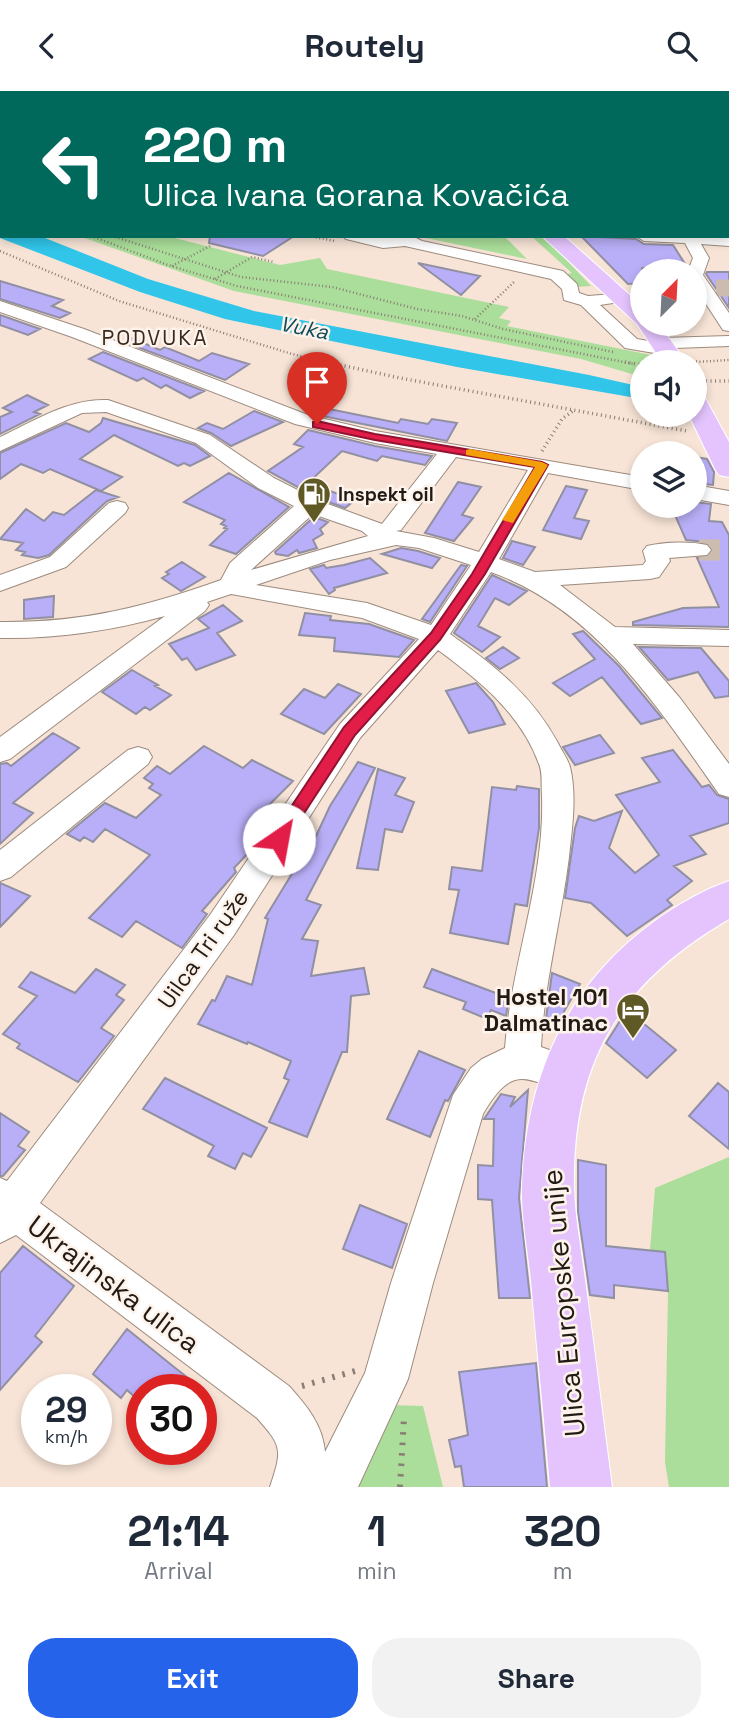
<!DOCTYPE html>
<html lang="en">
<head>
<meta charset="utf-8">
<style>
  body { margin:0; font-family:"Space Grotesk",sans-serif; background:#f2f2f3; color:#1f2937; height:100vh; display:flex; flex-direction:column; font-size:26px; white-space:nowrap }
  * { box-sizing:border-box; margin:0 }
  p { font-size:23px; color:#747a83 }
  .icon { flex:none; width:38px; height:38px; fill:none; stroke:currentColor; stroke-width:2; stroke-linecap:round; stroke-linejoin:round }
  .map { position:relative; height:1396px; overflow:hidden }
  .panel { display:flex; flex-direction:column; background:#fff; flex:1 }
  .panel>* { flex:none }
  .top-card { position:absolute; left:0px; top:0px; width:730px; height:147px; box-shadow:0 4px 10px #0003; background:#00695c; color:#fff; overflow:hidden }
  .needle { width:46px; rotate:24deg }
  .buttons { position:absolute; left:630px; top:168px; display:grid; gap:14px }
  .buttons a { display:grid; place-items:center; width:77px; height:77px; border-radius:50%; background:#fff; box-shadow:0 4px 10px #0003; font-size:35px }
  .speed { position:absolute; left:21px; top:1283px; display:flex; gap:14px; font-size:35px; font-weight:700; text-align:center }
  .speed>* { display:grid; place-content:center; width:91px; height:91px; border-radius:50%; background:#fff; box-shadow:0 4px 10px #0003; line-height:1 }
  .speed small { font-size:18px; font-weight:400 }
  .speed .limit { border:10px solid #d22; background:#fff; color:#111 }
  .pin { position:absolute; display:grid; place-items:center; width:60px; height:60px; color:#fff; margin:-72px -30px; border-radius:50% 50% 50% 0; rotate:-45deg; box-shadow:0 0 7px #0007 }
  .pin .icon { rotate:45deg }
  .me { position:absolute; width:77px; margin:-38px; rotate:33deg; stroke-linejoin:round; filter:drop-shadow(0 0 5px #0008) }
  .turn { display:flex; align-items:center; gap:24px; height:147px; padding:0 28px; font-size:32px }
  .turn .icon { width:91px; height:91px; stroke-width:2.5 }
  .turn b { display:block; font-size:49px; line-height:60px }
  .eta { display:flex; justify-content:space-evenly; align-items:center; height:119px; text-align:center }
  .eta b { font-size:42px; font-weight:600; line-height:49px }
  .action { display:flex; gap:14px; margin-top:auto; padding:14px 28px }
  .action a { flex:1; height:80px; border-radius:28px; background:#2563eb; color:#fff; font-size:28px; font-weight:600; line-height:80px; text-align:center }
  .action a+a { background:#f2f2f3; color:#1f2937 }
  header { display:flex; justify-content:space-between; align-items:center; height:91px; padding:0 28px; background:#fff; font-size:32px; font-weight:600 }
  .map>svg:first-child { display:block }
</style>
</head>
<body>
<header><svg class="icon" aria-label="back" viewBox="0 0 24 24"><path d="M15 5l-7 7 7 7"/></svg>Routely<svg class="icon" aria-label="search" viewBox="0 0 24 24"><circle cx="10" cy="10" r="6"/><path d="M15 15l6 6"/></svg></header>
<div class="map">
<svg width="729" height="1396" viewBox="0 0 729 1396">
  <rect width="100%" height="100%" fill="#f7e4d6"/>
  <path fill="#aade9a" d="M79,145H167L280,174L320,167L327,178L509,216L499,227L511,230L507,235L656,265L657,271H642V286L581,268L234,200Z
    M504,145L527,168L421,146L416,150L408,146Z
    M531,145H544L591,195L574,196L563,184L572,182Z
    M729,1066V1396H669L665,1371L668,1200L665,1161L650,1159L655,1097Z
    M389,1314L423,1315L443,1396H348Z"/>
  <path fill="#30c5e9" d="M0,132L2,145H40L148,188L254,220L589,284L642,296V308L457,276L225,228L140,201L0,147Z"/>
  <path fill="#b9aff8" stroke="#918fa2" stroke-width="2" d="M210,145H294L263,165L209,152Z
    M581,145L636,148L644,153L673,154L687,176L642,177V192L628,193Z
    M418,172L480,185L461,204Z
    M707,181H729V217L706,183Z
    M0,190L63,209L52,215L70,222L60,227L0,208Z
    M0,224L40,238L28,244L0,234Z
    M131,247L160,259L165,256L199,270L212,262L249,273L225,289L124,251Z
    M103,261L204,300L190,307L166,294L161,297L143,287L137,290L89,268Z
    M27,304L48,314L34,321L40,323L0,343V326L12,321L3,317Z
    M329,318L398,332L401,328L428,333L432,328L457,332L447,350L323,325Z
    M254,320L283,331L231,355L211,342L198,337L207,332L223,338Z
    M103,327L195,354L210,365L190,375L184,372L178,375L114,344L80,368L122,386L101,400L50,378L43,382L21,373L0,388V362L66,332L89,341L101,332Z
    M308,339L375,355L432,365L425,374L382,365L377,370L342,360L308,392L355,409L345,417L318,407L268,380L303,356L294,353Z
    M695,366L707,368L714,381L713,394L695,392Z
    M229,382L289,416L236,463L210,454L227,438L224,437L226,435L221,433L225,429L184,411Z
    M458,391L481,396L462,424L473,427L454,450L425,442Z
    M566,395L587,399L574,427L589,430L581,448L543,439Z
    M96,399L118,406L107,410L49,464L38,467L22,464L25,461L16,459L23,452L0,448L26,418L44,430L53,421L64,424Z
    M695,411L711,413L709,430L722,431L729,444V536L633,534V531L683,517L719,516L697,467L709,466L713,457L707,451L686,449L671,415H695Z
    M314,426L328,431L320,438L323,443L313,449L317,457L299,462L297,459L288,465L276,463L275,461Z
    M512,450L535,456L523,474L503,467Z
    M401,457L418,460L440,467L432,477L382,463Z
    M370,467L387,482L334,497L335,499L329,503L310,478L324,474L326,477L344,474Z
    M182,471L205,486L181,500L162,487L169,483L166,481Z
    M461,474L467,475L430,531L422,528Z
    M492,484L527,500L509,514L495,507L478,535L500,546L482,561L454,542Z
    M54,505L53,526L24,528V509Z
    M223,514L242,530L217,542L235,564L196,579L187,567L182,569L169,553L209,537L198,528Z
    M305,522L331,525L330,529L369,533L414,549L399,566L334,560L335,547L299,544Z
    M583,540L619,575L662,627L641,633L602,586L570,605L553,592L595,568L573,543Z
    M503,556L519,567L500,578L486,567Z
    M639,556L701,557L729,590V605L715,607L698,581L668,589Z
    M132,579L158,594L155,595L171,604L150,619L145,616L136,623L102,601Z
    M476,592L493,611L505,633L469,642L446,600Z
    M338,593L361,603L324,643L281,623L304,598L325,607Z
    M53,642L79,657L13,712L33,722L0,753V673L7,672L11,675Z
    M600,644L614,662L575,674L563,656Z
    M204,655L243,677L252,669L293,690L261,722L273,726L250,760L234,777L236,781L202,820L207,823L182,857L136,830L122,846L89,827L150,764L105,738L93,751L84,746L80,750L67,743L105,712L136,727L161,704L149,697L153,693L144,687L157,675L170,683Z
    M673,659L702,696L709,694L717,704L729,708V732L690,745L706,763L674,775L692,790L667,809L672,814L627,845L591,812L565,807L575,737L579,725L594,730L622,720L609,757L635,782L659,764L616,704L660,691L642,667Z
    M358,671L375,677L306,809L321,814L302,848L318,850L311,885L364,877L369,903L351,905L347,961H342L307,1046L269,1031L289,989L284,987L291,970L248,951L247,953L198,933L212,909L215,910L227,885L252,894L268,828L265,827L307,758H310L330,715Z
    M378,678L405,687L395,704L414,711L402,741L385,738L378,779L357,777Z
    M517,695L539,698V737L527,815L515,813L508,853L450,842L459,799L449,798L452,776L482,780L492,696L516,699Z
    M0,792L30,805L0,836Z
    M96,878L125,894L116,904L124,909L101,937L114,945L78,991L17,957L20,953L3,943L37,905L19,896L31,881L75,902Z
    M432,878L509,907L506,925L491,919L487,928L463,918L466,911L424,896Z
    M552,882L580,893L555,936H548L545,935Z
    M627,919L676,959L647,987L606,952Z
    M419,960L465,979L448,1010L445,1009L430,1046L387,1028Z
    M165,987L267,1037L251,1066L243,1062L235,1078L208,1065L214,1055L143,1018Z
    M718,992L729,1001V1058L689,1025Z
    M528,999L519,1107L530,1207H499L492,1109L478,1108V1074L493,1075L494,1028H484L501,1003L515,1006L510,1016Z
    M0,1022L29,1041L18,1055L25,1059L3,1085H0Z
    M578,1069L606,1074V1155L665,1161L668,1200L614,1194V1207L590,1204L578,1121Z
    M360,1114L407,1133L392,1177L343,1158Z
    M23,1155L74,1195L35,1245L42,1251L0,1299V1182Z
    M127,1238L174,1276L202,1298H142L136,1307L127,1299L121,1307L93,1283Z
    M536,1272L547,1396H464L461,1375L455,1376L449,1349L468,1344L459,1281Z"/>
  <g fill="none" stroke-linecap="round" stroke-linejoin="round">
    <path stroke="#ccbcaf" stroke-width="17" stroke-dasharray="17 9" stroke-linecap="butt" d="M716,197H729"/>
    <path stroke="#ccbcaf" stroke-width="21" stroke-dasharray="21 10" stroke-linecap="butt" d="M699,459H729"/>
    <g stroke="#9d8b7e" stroke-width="2">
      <path id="minor" d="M138,0H154L137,2Z
        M174,0H195L196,2H175Z
        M0,12L2,13V22L0,21Z
        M0,57H2L0,66Z
        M728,92H729V101H728Z
        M343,145H412L422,150L563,180L577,193L579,202L588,205L626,202L629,206L626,210L600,214L637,248L654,251L662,247L729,245V255L675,257L673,262L666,264L625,257L581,214L564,209L562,198L551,188L405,155L383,157L346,148Z
        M636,145H729V155L701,153L709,167L703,184L729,222V240L723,239L695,196V180H688L693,167L685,152L644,150Z
        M0,210L84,238L308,324L375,340L642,386V399L548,382L499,468L535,481L643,474L646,470L643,460L647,455C664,451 690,450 707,454L711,459L707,464L669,467L670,470L659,486L650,488L560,494L615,536L729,539V555L633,553L680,607L729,673V706L719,703C657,615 596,519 491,481L450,543C494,574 532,604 558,652C561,659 568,668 570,676C577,704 572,738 569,766C561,830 544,893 541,956L577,969L583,981L577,993C537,1009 521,956 483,1023L433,1192L408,1288L358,1396H270C282,1359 283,1356 257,1327L16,1144L0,1152V1087L7,1090L210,824L340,633L419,548L362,527L231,503L207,511L209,514L205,520L10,668L0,671V646L165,525C110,540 57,548 0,547V531C81,532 146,516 221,489L230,472L294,415L258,397L196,352L106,321L82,322L0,360V346C34,330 69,307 108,309L210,344L274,387L317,409L382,433L437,363L375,352L295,333L72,246L0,221ZM456,366L528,379L479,461L434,447L396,440L401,439ZM313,423L362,440L368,445L251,479ZM396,454L419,457L471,474L431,534L367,512L256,494L330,469ZM438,559C479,589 521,623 539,673C543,682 541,695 542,705C545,790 511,873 505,957L482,968L471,977L453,1004L391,1192L365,1282L325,1361C323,1334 306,1314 289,1295L40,1112L234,844L360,647Z
        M695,394L729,400V414L695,408Z
        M117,410L125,412L128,417L125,422L66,476L0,500V484L50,466L109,412Z
        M138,656L148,659L152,666L148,673L11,786L0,790V759L128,659Z"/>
    </g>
    <g stroke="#fff" stroke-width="2">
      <path id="major" d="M362,0H379L380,2H364Z
        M607,0H623L624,2H609Z
        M542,145H564L642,215V233H659L686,271H662L637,233Z
        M695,302L704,305L729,351V386L719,384L715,378L689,324H695Z
        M729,790V828C621,891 572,969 574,1096C575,1129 582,1163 586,1196C595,1263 603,1329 612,1396H550C544,1327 537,1259 531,1190C528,1159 521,1126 522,1095C526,987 566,894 655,830C677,814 703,799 729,790Z"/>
    </g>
    <path stroke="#8a7d74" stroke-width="2.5" stroke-dasharray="1 2.5" stroke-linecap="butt" d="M91,145L168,174L237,195L634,273
      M112,145L241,186L332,196L417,218L462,225L503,238L613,261
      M309,145L335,150
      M0,160L119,210L292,263L335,273
      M172,175L210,155
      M215,188L252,166L274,171
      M475,228L514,191
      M696,271L729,269"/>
    <path stroke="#8a7d74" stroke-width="3.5" stroke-dasharray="1 3.5" stroke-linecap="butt" d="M327,271L400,287L687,340
      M625,271L642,274
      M696,271H700
      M695,286L697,290H729
      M542,360L562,328L573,320"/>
    <path stroke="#8a7d74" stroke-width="6" stroke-dasharray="2.5 8" stroke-linecap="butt" d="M302,1295L355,1280
      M400,1396L404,1327"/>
    <use href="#minor" fill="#fff" fill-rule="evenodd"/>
    <use href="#major" fill="#e5c4fe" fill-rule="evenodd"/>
  </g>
  <path fill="#e11d48" stroke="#92132f" stroke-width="2" d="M317,330L375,343L542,371L548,374L485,483L440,549L355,644L284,753H273L270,748L273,743L344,636L431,542L472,483L535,376L375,349L313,336V331Z"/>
  <path fill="#f59e0b" d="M470,358L542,371L548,374L513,432L502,429L535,376L466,364V359Z"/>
  <defs>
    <g id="fuel-pin" transform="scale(1.75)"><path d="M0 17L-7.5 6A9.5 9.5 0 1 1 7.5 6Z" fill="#5f5926" stroke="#fef3ea"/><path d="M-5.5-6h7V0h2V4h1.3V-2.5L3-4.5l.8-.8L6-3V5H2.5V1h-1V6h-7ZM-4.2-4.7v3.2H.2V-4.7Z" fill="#fff"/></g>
    <g id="hotel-pin" transform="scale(1.75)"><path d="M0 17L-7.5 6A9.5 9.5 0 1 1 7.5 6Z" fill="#5f5926" stroke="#fef3ea"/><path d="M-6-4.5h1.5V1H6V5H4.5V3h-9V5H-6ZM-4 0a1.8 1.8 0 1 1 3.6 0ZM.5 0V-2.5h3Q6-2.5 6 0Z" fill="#fff"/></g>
  </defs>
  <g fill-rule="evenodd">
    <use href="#fuel-pin" x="314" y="403"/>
    <use href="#hotel-pin" x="633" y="919"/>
  </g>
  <g text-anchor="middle" stroke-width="5" stroke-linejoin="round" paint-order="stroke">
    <g font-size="19" font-weight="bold" fill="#211a15" stroke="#fef3ea" text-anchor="start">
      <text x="338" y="410">Inspekt oil</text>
    </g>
    <g font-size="21" font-style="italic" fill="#0f4b5a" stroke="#fef3ea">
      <text transform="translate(304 237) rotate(11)" y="7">Vuka</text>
    </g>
    <g font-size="21" letter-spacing="2" fill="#382a1f" stroke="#fef3ea">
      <text x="155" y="254">PODVUKA</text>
    </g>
    <g font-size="23" fill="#211a15" stroke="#fef3ea">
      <text transform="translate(203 858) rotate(-55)" y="8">Uilca Tri ruže</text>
    </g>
    <g font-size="23" font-weight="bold" fill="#211a15" stroke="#fef3ea" text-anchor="end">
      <text x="608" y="914">Hostel 101<tspan x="608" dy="26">Dalmatinac</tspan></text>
    </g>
    <g font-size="28" fill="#211a15" stroke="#fef3ea">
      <text transform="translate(114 1193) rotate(37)" y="10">Ukrajinska ulica</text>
      <text transform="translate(563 1212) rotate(-95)" y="10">Ulica Europske unije</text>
    </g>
  </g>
</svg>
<div class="buttons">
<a><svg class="needle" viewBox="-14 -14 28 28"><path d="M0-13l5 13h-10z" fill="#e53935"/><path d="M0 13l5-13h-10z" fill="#747a83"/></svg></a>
<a><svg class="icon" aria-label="sound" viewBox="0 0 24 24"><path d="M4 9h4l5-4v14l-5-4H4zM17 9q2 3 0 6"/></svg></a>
<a><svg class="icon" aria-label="layers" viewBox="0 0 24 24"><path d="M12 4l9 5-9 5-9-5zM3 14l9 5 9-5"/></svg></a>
</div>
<div class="speed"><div>29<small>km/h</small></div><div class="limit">30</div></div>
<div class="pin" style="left:317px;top:333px;background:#d93025"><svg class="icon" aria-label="arrive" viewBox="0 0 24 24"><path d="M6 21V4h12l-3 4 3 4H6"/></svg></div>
<svg class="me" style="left:279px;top:748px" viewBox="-20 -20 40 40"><circle r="19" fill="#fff"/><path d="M0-13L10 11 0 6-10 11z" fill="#e11d48"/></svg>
<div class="top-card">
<div class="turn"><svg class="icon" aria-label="left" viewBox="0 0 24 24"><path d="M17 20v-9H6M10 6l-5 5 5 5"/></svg><div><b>220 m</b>Ulica Ivana Gorana Kovačića</div></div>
</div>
</div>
<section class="panel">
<div class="eta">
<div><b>21:14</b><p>Arrival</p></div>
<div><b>1</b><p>min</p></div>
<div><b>320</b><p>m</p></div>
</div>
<div class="action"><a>Exit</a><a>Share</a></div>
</section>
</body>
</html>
